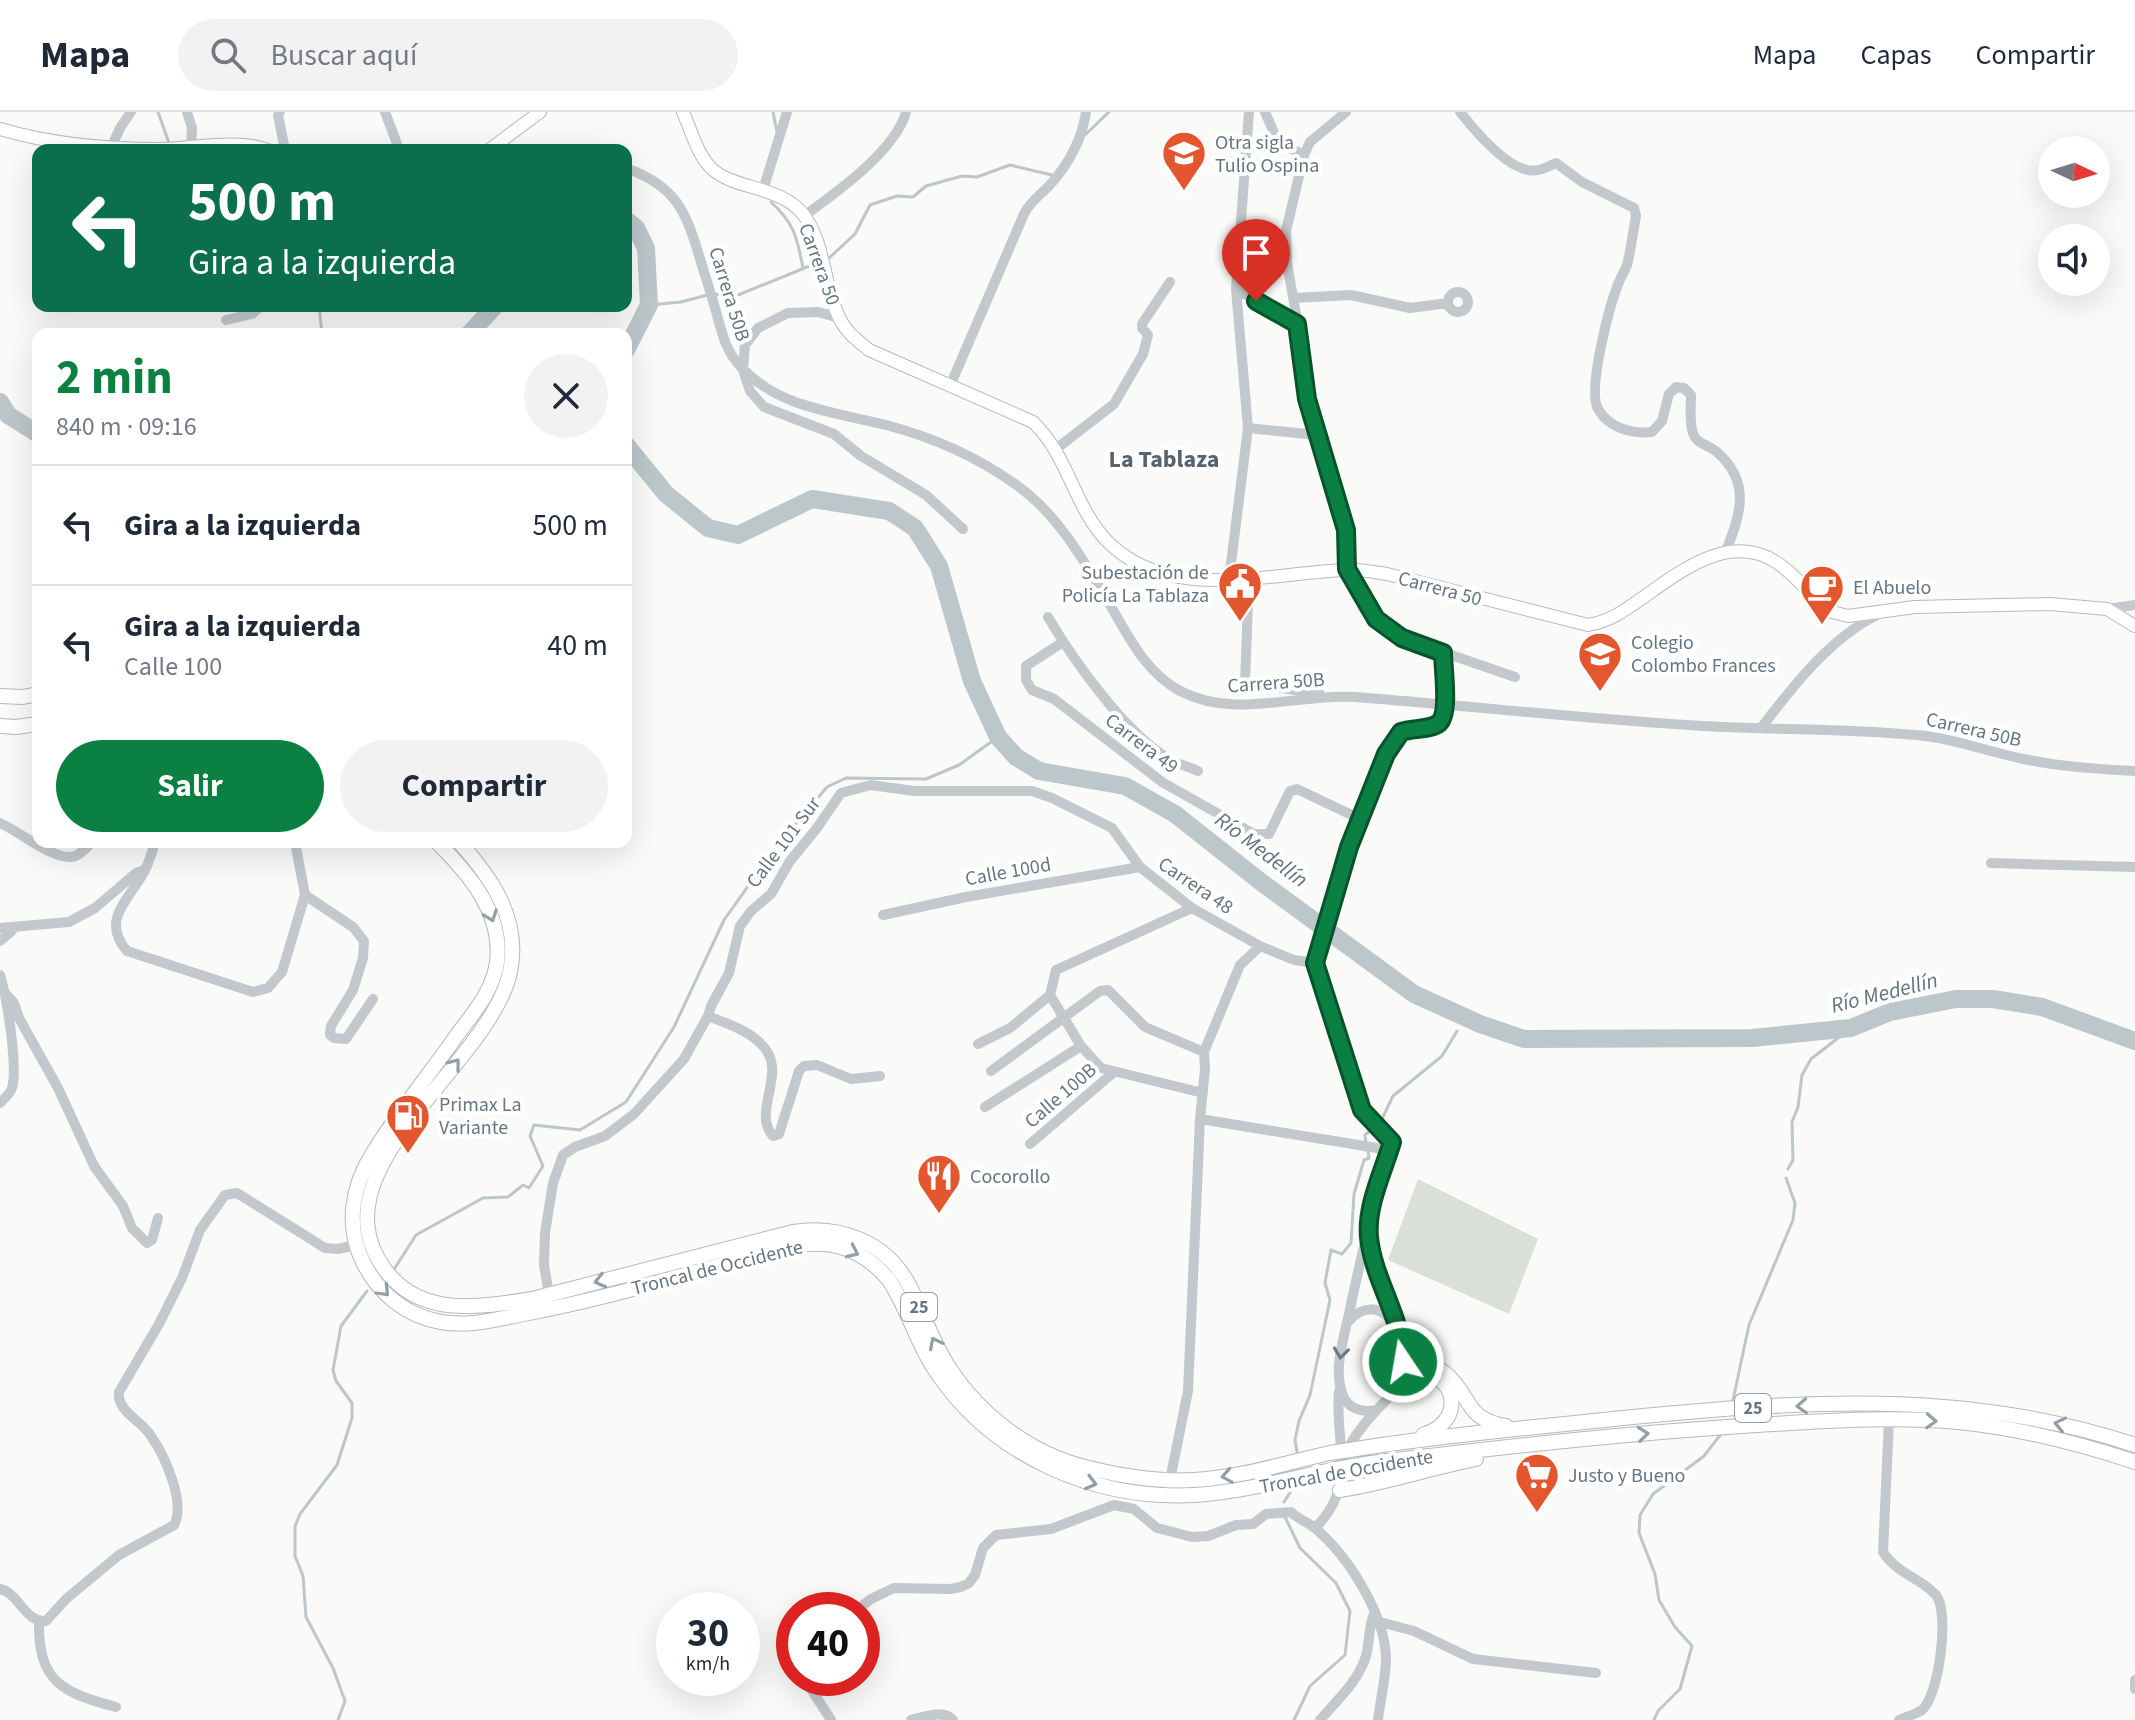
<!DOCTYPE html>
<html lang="es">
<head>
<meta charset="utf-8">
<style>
  body { margin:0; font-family:"Source Sans 3",sans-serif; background:#f2f2f3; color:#1f2937; height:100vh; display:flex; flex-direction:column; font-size:30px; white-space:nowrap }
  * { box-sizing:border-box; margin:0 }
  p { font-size:26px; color:#747a83 }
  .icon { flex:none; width:44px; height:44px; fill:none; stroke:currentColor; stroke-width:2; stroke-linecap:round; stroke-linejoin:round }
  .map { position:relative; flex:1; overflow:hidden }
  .side { position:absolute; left:32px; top:216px; width:600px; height:520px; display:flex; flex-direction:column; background:#fff; border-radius:16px; box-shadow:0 8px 32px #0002 }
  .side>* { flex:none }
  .guide { position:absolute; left:32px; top:32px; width:600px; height:168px; border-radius:16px; box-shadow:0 8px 32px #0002; background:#0b6e4f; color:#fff; overflow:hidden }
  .needle { width:52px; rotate:94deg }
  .fabs { position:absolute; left:2038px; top:24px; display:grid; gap:16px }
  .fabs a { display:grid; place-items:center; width:72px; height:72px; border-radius:50%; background:#fff; box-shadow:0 8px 32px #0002; font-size:40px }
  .speed { position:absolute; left:656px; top:1480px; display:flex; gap:16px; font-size:40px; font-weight:700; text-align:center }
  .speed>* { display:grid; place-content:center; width:104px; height:104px; border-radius:50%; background:#fff; box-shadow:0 8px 32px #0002; line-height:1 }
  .speed small { font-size:20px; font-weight:400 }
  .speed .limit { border:12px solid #d22; background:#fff; color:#111 }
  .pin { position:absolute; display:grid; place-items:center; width:68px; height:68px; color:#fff; margin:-82px -34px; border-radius:50% 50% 50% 0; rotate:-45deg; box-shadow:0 0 8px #0007 }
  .pin .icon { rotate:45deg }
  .me { position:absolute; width:88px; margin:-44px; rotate:348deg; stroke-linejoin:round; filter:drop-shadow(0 0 6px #0008) }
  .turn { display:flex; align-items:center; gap:28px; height:168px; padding:0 24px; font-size:36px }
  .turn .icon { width:104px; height:104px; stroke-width:2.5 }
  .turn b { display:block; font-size:56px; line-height:68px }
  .round { display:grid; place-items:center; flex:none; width:84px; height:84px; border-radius:42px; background:#f2f2f3 }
  .overview { display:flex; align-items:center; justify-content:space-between; height:136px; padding:0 24px }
  h1 { font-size:48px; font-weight:700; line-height:60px; color:#0b8043 }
  .button { display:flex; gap:16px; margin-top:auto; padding:16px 24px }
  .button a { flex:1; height:92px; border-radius:48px; background:#0b8043; color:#fff; font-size:32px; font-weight:700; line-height:92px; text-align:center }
  .button a+a { background:#f2f2f3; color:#1f2937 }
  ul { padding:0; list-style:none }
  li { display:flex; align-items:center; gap:24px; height:120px; padding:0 24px; border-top:2px solid #e0e1e3 }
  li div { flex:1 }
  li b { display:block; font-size:30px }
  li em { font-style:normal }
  header { display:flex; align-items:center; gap:48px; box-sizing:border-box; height:112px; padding:0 40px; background:#fff; border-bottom:2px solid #e0e1e3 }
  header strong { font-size:38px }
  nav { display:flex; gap:44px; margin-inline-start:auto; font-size:28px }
  .search { width:560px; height:72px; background:#f2f2f3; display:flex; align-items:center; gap:20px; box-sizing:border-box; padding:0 28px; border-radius:44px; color:#747a83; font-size:30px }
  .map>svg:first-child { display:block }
</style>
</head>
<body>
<header>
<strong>Mapa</strong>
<div class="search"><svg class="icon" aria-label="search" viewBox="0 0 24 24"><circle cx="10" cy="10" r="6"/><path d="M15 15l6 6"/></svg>Buscar aquí</div>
<nav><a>Mapa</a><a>Capas</a><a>Compartir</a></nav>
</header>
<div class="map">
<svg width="2135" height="1608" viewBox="0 0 2135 1608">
  <rect width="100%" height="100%" fill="#fafaf8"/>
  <path fill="#dadfd7" d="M1418,1067L1538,1127L1509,1202L1388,1148Z"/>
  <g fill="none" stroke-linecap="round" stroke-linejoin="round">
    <path stroke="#bbc7cb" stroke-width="3" d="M158,0L170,34
      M773,0L777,20
      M1086,22L1109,0
      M771,90C794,111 797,125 803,156
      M828,147L855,122L870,93L897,84L913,85L926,74L962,64L977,65L1010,53L1056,64
      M649,193L681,190L711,182L738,183L812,153
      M319,194L322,222
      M1366,1031L1365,1023L1381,1009L1393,984L1442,944L1457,919
      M1788,1057L1793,1048L1792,1010L1798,995L1802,963L1811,947L1851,916
      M393,1159L416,1123L483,1086L508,1085L523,1073L529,1076L543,1054L530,1024L534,1013L580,1018L626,990L674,915L724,808L776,735L827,675L846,666L926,667L959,653L998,625
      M1733,1288L1749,1213L1793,1108L1795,1091L1786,1066
      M1297,1340L1295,1328L1299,1309L1310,1283L1330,1188L1325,1171L1331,1138L1342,1142L1351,1131L1354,1082L1364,1048L1369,1046L1368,1038
      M1284,1390L1293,1376
      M1285,1405L1300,1436L1336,1471L1350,1499L1345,1543L1310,1574L1294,1608
      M338,1608L345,1589L333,1556L306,1505L303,1464L295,1444V1414L300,1402L337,1353L352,1306V1291L336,1269L333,1258L341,1214L367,1179
      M1654,1608L1658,1599L1680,1577L1692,1534L1675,1515L1659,1488L1655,1462L1639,1421L1640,1403L1653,1382L1704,1344L1721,1322"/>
    <path stroke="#bbc7cb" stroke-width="18" d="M626,108L636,116L646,136L649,193L626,238
      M469,222L495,194
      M0,290L8,303L38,322
      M626,333L666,382L708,416L738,423L812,387L889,399L915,416L939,454L972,569L998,625L1016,645L1039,659L1125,674L1175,702L1261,770L1414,882L1480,912L1524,927L1752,926L1851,916L1890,900L1956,887H1993L2042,895L2135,929"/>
    <g stroke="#b5babe" stroke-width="14">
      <path id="major" d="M683,0C691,18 697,41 710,55C732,78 780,73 803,102C826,132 823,174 840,207C846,220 858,229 869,238L1033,310C1068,343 1074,394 1106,428C1167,492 1268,461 1345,458C1359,457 1373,460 1387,462L1588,513C1612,509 1628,496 1648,482C1687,454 1737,418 1783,455C1799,468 1813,484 1828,499L1848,504L1915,495L2050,492L2107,497L2135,514
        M0,17C51,32 105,37 158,37C193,37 235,26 268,38
        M489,38L540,0"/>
    </g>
    <g stroke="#b4b9bd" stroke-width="16">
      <path id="highway" d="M0,584L23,585L38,582
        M0,614L16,615L38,612
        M437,730C469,762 503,801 497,850C493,879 474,900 457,923C430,962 398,1000 373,1041C352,1074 345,1113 363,1150C378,1181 406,1204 441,1210C469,1215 497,1207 524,1202C616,1185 704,1156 794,1134C833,1126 864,1138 889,1168C909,1199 918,1235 940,1265C997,1346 1096,1388 1194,1383C1240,1380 1286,1368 1331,1358
        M459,730C492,766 521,808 510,860C490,954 309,1058 386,1159C422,1206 480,1195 532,1187L793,1120C841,1112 888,1131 910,1175C924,1203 933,1232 950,1257C981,1304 1030,1341 1085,1355C1120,1364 1157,1370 1193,1368C1239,1366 1285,1351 1330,1341
        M1401,1228C1415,1246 1430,1249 1446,1262C1472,1284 1464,1307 1506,1314
        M1398,1271C1439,1243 1469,1290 1440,1314C1436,1318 1429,1321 1423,1323
        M1369,1335C1453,1322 1538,1315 1623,1306C1799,1289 1965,1276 2135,1333
        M1371,1351C1499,1335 1628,1321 1757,1313C1824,1309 1891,1304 1958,1310C2018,1316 2078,1331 2135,1350
        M1340,1378C1386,1371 1430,1356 1476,1347"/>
    </g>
    <path stroke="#c3c8cc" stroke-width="10" d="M187,0L192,16L191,36
      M280,0L278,3L285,38
      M385,0L399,37
      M1265,0L1278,30L1304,43
      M1346,0L1310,30L1304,43L1286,119L1287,151L1301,230L1307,287L1346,418L1347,457L1376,507L1402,526L1515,565
      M1460,0C1475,19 1512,64 1538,58C1544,57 1551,53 1556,51L1582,70L1634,96L1636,104C1633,120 1631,137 1627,153C1625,159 1621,164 1619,170C1610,192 1587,277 1598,297C1609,316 1631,322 1652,320L1662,309L1669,282L1676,275L1684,276L1691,283C1691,294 1689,310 1693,321C1696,332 1709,333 1717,340C1752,371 1740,403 1726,439
      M110,38L120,16L131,0
      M626,56C676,74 686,99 700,147C706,167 713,187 718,207C723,225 727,240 740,254C778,296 835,300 886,313C932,325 977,345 1015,372C1059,402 1087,454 1113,498C1131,529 1147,561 1180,579C1236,608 1297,581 1355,585C1471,594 1586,607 1702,614C1773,618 1845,616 1916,623C1955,626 1990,641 2029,648C2064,655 2099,657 2135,659
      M763,78L787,0
      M804,104C836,81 896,38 906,0
      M1236,177L1297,212
      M1448 190a10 10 0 1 1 20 0a10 10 0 1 1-20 0Z
      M1293,186L1351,183L1410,196L1448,191
      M839,206L818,200L788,201L758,216L745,233L743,258L750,279L764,295L834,322L861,344L926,383L963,417
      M226,208L252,202L261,194
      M950,274L1024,102C1030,90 1039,84 1049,74C1068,53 1082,28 1086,0
      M1248,316L1317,323
      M1056,337L1114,292L1143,242L1148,223L1142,216V212L1170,170
      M1249,465L1245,570L1320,582
      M1229,467L1248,316L1236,177L1249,0
      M2107,497L2135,493
      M1048,505C1074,549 1125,621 1169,647C1178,652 1189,655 1198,659
      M1063,530L1026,554V568L1032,578L1054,587L1162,670L1254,722H1269L1290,679L1297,677L1360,707
      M1761,616C1793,574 1831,525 1879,502
      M0,711C19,719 52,747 71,745C80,744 86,736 92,730
      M155,730C152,740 149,751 144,760C129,788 100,808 127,839L253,880L268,876L282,860L305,783L295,730
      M1991,751L2135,755
      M305,783L353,815L364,829L363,846L353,878L331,914L330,923L334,926L346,927L373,887
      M1192,796L1056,858L1050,883L1081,934L1101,956L1203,981
      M883,803L966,785L1140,755
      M0,816L69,810L95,796L136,761L142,759
      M0,829L12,819V815
      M0,863C7,885 18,955 12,976C10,982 4,987 0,991
      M6,882L14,891L19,906L58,976L94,1054L123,1094L132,1116L147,1131L152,1128L158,1106
      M978,932L1010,916L1050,883
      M991,959L1100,879L1108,878L1145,915L1204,940
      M880,964L851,967L817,953L804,954L799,959L779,1022L773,1024C750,998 792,958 759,930C745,917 725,911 708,904L711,894L729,861L740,814L751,799L771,782L790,749L817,716L841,681L871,673L914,679H1032L1052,686L1112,716L1140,755L1192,796L1260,834L1294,848L1315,851
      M985,995L1081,934
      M1200,1007L1205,957L1204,940L1240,853L1260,834
      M1030,1032L1114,960
      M549,1182L544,1153L545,1121L553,1071L563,1043L575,1035L605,1024L634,1002L684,947L708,904
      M1349,1209C1362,1194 1379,1193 1392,1209
      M1377,1298C1362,1301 1347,1297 1342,1281C1333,1255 1345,1223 1350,1197C1362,1140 1375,1085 1392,1030L1362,998L1315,851L1349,735L1386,642L1401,620C1411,617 1430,618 1438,611C1450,601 1443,556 1443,541
      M1889,1307L1883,1440C1897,1462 1921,1466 1936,1483C1950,1500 1939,1584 1922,1598C1916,1602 1906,1605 1899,1608
      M1342,1348C1350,1331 1360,1316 1373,1302C1382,1292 1391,1285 1397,1273C1418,1226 1372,1170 1369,1122
      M1170,1368L1188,1279L1200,1007L1389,1038
      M1315,1416C1359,1373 1334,1331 1339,1279
      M0,1477C19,1481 25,1511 46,1509L66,1487L119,1443L174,1413C186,1391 165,1344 151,1324C142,1309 116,1299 119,1280L159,1212L182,1166L200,1118L225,1083L237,1081L325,1136L338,1137L356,1133
      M857,1498L871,1487L894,1476L950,1477L961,1475L969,1471L975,1463L983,1436L996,1423L1051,1417L1114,1393L1134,1397L1157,1416L1192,1425L1208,1424L1236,1413L1253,1412L1266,1402L1291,1400C1299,1408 1308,1410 1316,1417C1349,1445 1385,1503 1386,1546C1386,1567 1380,1588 1378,1608
      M39,1510C38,1570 63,1581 116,1595
      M1380,1510L1414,1519L1473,1547L1596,1561
      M809,1566L811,1577L831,1608
      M2135,1568V1577
      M911,1608C924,1605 943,1597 953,1608
      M1320,1608C1337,1588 1358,1570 1366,1544C1370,1529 1368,1514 1375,1499"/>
    <use href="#major" stroke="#fff" stroke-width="12"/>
    <use href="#highway" stroke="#fff" stroke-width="14"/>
    <g stroke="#b4b9bd" stroke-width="16" stroke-linecap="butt">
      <path id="highway-bridge" d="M1330,1341L1369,1335
        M1331,1358L1371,1351"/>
    </g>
    <use href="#highway-bridge" stroke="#fff" stroke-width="14"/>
  </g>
  <defs><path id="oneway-chevron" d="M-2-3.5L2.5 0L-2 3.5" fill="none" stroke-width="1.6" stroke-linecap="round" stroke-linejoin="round" transform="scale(2)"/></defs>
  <g stroke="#939fa8">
    <use href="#oneway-chevron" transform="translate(491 804) rotate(70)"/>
    <use href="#oneway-chevron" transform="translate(455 952) rotate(-52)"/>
    <use href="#oneway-chevron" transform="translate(853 1140) rotate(25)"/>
    <use href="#oneway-chevron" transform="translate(600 1169) rotate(166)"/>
    <use href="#oneway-chevron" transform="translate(384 1179) rotate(46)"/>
    <use href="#oneway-chevron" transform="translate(935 1231) rotate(-117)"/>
    <use href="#oneway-chevron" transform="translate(1802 1294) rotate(177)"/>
    <use href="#oneway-chevron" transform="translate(1931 1309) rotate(3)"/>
    <use href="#oneway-chevron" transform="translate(2060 1312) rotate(-167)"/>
    <use href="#oneway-chevron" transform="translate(1643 1322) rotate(-6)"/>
    <use href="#oneway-chevron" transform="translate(1227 1364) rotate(170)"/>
    <use href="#oneway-chevron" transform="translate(1091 1371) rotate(15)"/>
  </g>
  <use stroke="#6a7a87" href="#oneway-chevron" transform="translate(1341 1241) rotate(97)"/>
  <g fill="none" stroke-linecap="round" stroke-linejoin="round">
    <g stroke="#07532c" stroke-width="20">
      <path id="route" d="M1256,189L1297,212L1307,287L1346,418L1347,457L1376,507L1402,526L1443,541C1443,556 1450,601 1439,611C1430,618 1412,616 1401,620L1386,642L1349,735L1315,851L1362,998L1392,1030C1383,1060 1366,1094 1369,1125C1373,1168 1403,1206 1403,1250"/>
    </g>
    <use href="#route" stroke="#0b8043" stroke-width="14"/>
  </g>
  <defs>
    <g id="school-pin" transform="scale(2.3)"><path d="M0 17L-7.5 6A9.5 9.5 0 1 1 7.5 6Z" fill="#e4572e" stroke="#fff"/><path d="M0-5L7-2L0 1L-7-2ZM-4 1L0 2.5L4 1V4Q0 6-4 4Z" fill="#fff"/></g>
    <g id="civic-pin" transform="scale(2.3)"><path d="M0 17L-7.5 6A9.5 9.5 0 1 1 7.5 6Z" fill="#e4572e" stroke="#fff"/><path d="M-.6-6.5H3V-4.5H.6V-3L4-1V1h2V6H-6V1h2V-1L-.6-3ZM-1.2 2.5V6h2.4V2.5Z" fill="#fff"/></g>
    <g id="cafe-pin" transform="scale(2.3)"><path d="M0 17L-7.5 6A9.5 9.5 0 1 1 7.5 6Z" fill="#e4572e" stroke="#fff"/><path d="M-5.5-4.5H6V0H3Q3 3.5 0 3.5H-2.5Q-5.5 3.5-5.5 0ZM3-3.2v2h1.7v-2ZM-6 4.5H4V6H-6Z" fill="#fff"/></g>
    <g id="fuel-pin" transform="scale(2.3)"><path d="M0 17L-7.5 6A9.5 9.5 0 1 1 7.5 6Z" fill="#e4572e" stroke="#fff"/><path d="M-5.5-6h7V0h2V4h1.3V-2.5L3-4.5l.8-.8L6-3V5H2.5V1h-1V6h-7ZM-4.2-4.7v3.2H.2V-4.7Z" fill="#fff"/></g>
    <g id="restaurant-pin" transform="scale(2.3)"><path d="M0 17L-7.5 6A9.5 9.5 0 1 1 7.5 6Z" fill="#e4572e" stroke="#fff"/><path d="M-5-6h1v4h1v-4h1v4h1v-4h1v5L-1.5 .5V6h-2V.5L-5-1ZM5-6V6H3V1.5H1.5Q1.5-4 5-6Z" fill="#fff"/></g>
    <g id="supermarket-pin" transform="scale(2.3)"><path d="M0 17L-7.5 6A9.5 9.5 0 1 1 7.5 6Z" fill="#e4572e" stroke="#fff"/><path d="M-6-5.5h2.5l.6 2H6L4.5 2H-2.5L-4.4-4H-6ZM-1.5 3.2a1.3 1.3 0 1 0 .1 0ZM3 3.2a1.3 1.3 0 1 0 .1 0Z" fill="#fff"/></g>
  </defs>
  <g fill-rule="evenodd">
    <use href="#school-pin" x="1184" y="41"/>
    <use href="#civic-pin" x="1240" y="472"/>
    <use href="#cafe-pin" x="1822" y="475"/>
    <use href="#school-pin" x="1600" y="542"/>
    <use href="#fuel-pin" x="408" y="1004"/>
    <use href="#restaurant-pin" x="939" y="1064"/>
    <use href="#supermarket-pin" x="1537" y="1363"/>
  </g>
  <g text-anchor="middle" stroke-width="8" stroke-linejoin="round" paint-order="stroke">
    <g fill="#fff" stroke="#939fa8" stroke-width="2">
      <rect x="901" y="1181" width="36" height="28" rx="6"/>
      <rect x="1735" y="1282" width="36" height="28" rx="6"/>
    </g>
    <g font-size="18" font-weight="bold" fill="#657683">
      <text x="919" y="1201">25</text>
      <text x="1753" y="1302">25</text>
    </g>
    <g font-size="20" fill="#657683" stroke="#fff" text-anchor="start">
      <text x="1215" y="37">Otra sigla<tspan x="1215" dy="23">Tulio Ospina</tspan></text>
      <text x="1209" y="467" text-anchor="end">Subestación de<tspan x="1209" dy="23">Policía La Tablaza</tspan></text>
      <text x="1853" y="482">El Abuelo</text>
      <text x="1631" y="537">Colegio<tspan x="1631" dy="23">Colombo Frances</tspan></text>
      <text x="439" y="999">Primax La<tspan x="439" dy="23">Variante</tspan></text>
      <text x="970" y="1071">Cocorollo</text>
      <text x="1568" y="1370">Justo y Bueno</text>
    </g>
    <g font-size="20" fill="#657683" stroke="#fff">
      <text transform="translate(820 152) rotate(70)" y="7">Carrera 50</text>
      <text transform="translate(730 182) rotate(73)" y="7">Carrera 50B</text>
      <text transform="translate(1440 476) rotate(15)" y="7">Carrera 50</text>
      <text transform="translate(1276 570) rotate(-4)" y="7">Carrera 50B</text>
      <text transform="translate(1974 617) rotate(13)" y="7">Carrera 50B</text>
      <text transform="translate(1142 631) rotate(37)" y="7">Carrera 49</text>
      <text transform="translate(783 730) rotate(-53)" y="7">Calle 101 Sur</text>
      <text transform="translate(1008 759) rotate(-10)" y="7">Calle 100d</text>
      <text transform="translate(1196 773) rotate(34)" y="7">Carrera 48</text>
      <text transform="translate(1060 983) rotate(-41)" y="7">Calle 100B</text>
      <text transform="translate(717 1155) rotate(-14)" y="7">Troncal de Occidente</text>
      <text transform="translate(1346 1359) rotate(-10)" y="7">Troncal de Occidente</text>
    </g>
    <g font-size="22" font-style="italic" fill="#60757c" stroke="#fff">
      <text transform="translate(1262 737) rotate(37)" y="8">Río Medellín</text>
      <text transform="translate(1884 880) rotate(-14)" y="8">Río Medellín</text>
    </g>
    <g font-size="24" font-weight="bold" fill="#57646e" stroke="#fff">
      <text x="1164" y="355">La Tablaza</text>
    </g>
  </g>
</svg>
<div class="fabs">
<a><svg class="needle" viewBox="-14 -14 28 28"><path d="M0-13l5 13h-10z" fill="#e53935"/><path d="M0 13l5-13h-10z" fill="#747a83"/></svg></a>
<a><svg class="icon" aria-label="sound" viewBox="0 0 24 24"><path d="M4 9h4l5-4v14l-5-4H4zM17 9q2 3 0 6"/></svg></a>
</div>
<div class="speed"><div>30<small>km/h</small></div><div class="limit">40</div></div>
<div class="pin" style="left:1256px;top:189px;background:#d93025"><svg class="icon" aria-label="arrive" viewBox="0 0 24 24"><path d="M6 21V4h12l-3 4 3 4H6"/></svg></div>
<svg class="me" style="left:1403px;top:1250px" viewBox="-20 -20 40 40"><circle r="17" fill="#0b8043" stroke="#fff" stroke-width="3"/><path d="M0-11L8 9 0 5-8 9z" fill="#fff"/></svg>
<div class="guide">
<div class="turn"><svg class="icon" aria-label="left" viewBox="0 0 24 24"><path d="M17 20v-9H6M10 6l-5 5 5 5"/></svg><div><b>500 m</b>Gira a la izquierda</div></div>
</div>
<section class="side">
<div class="overview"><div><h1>2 min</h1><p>840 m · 09:16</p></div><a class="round"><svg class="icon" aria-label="close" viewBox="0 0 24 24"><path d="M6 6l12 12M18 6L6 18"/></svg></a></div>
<ul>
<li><svg class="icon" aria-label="left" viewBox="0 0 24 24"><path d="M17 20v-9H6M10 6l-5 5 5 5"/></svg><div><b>Gira a la izquierda</b></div><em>500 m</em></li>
<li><svg class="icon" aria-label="left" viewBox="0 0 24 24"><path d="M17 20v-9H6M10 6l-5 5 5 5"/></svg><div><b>Gira a la izquierda</b><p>Calle 100</p></div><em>40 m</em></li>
</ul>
<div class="button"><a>Salir</a><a>Compartir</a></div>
</section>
</div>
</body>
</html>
